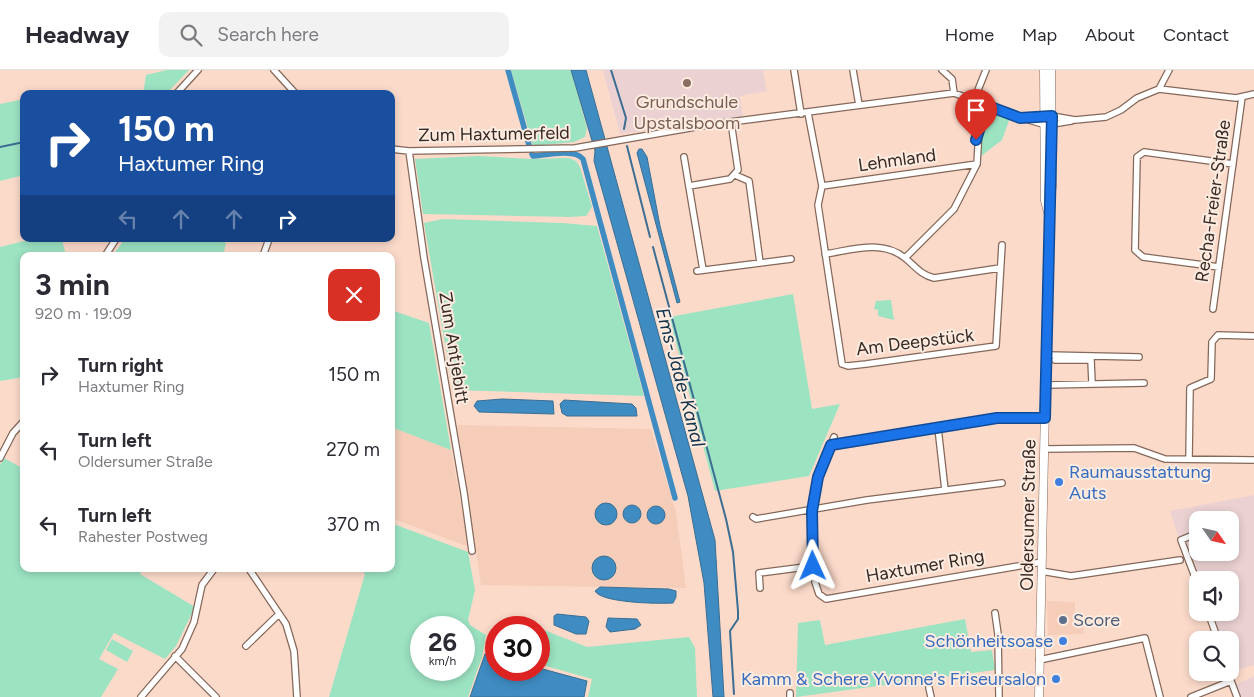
<!DOCTYPE html>
<html lang="en">
<head>
<meta charset="utf-8">
<style>
  body { margin:0; font-family:Figtree,sans-serif; background:#f2f2f3; color:#2b2b33; height:100vh; display:flex; flex-direction:column; font-size:19px; white-space:nowrap }
  * { box-sizing:border-box; margin:0 }
  p { font-size:16px; color:#7c7c81 }
  .icon { flex:none; width:28px; height:28px; fill:none; stroke:currentColor; stroke-width:2; stroke-linecap:round; stroke-linejoin:round }
  .map { position:relative; flex:1; overflow:hidden }
  .side { position:absolute; left:20px; top:182px; width:375px; height:320px; display:flex; flex-direction:column; background:#fff; border-radius:10px; box-shadow:0 2px 8px #0003 }
  .side>* { flex:none }
  .hud { position:absolute; left:20px; top:20px; width:375px; height:152px; border-radius:10px; box-shadow:0 2px 8px #0003; background:#1a4fa0; color:#fff; overflow:hidden }
  .needle { width:32px; rotate:124deg }
  .fabs { position:absolute; left:1189px; top:441px; display:grid; gap:10px }
  .fabs a { display:grid; place-items:center; width:50px; height:50px; border-radius:10px; background:#fff; box-shadow:0 2px 8px #0003; font-size:25px }
  .speed { position:absolute; left:410px; top:546px; display:flex; gap:10px; font-size:25px; font-weight:700; text-align:center }
  .speed>* { display:grid; place-content:center; width:65px; height:65px; border-radius:50%; background:#fff; box-shadow:0 2px 8px #0003; line-height:1 }
  .speed small { font-size:12px; font-weight:400 }
  .speed .limit { border:8px solid #d22; background:#fff; color:#111 }
  .pin { position:absolute; display:grid; place-items:center; width:42px; height:42px; color:#fff; margin:-51px -21px; border-radius:50% 50% 50% 0; rotate:-45deg; box-shadow:0 0 5px #0007 }
  .pin .icon { rotate:45deg }
  .me { position:absolute; width:55px; margin:-28px; rotate:359deg; stroke-linejoin:round; filter:drop-shadow(0 0 4px #0008) }
  .turn { display:flex; align-items:center; gap:18px; height:105px; padding:0 15px; font-size:22px }
  .turn .icon { width:65px; height:65px; stroke-width:2.5 }
  .turn b { display:block; font-size:35px; line-height:42px }
  .lanes { display:flex; align-items:center; height:48px; padding:0 15px; background:#0003; justify-content:center; gap:25px; direction:ltr }
  .lanes .off { opacity:.35 }
  .round { display:grid; place-items:center; flex:none; width:52px; height:52px; border-radius:10px; background:#f2f2f3 }
  .overview { display:flex; align-items:center; justify-content:space-between; height:85px; padding:0 15px }
  h1 { font-size:30px; font-weight:700; line-height:38px }
  ul { padding:0; list-style:none }
  li { display:flex; align-items:center; gap:15px; height:75px; padding:0 15px }
  li div { flex:1 }
  li b { display:block; font-size:19px }
  li em { font-style:normal }
  header { display:flex; align-items:center; gap:30px; box-sizing:border-box; height:70px; padding:0 25px; background:#fff; border-bottom:1px solid #e1e1e2 }
  header strong { font-size:24px }
  nav { display:flex; gap:28px; margin-inline-start:auto; font-size:18px }
  .search { width:350px; height:45px; background:#f2f2f3; display:flex; align-items:center; gap:12px; box-sizing:border-box; padding:0 18px; border-radius:10px; color:#7c7c81; font-size:19px }
  .map>svg:first-child { display:block }
</style>
</head>
<body>
<header>
<strong>Headway</strong>
<div class="search"><svg class="icon" aria-label="search" viewBox="0 0 24 24"><circle cx="10" cy="10" r="6"/><path d="M15 15l6 6"/></svg>Search here</div>
<nav><a>Home</a><a>Map</a><a>About</a><a>Contact</a></nav>
</header>
<div class="map">
<svg width="1254" height="627" viewBox="0 0 1254 627">
  <rect width="100%" height="100%" fill="#fbdaca"/>
  <path fill="#f5cdb9" d="M457,355L651,359L676,442L686,518L481,515Z
    M391,357L451,380L469,477L391,448Z
    M1047,531L1075,532V546L1083,545L1084,564L1048,565Z"/>
  <path fill="#ebd1d2" fill-rule="evenodd" d="M603,0H763L767,21L740,26L743,47L620,64Z
    M1254,425V595L1235,600L1230,591V570H1219L1205,543L1230,542V510H1198L1197,524L1170,441ZM1198,450H1230V482H1198Z
    M1254,606V627H1234L1230,617Z"/>
  <path fill="#9ce3c2" fill-rule="evenodd" d="M167,0H189L166,24H143L146,5Z
    M511,0H571L587,58L585,67L574,72L533,76Z
    M24,29V105L0,111V34Z
    M992,41L1010,48L1002,70L980,87L982,56Z
    M479,86L532,89L569,88L576,91L580,97L592,137L586,146L570,147L423,144L415,89Z
    M443,149L562,153L597,156L644,326L453,320L424,153Z
    M32,169H62L65,182L45,186H24V307L0,311V177Z
    M125,169H213L226,173L223,186H112Z
    M793,224L812,339L840,334L809,406L715,421L669,247Z
    M891,230L894,250L878,246V240L874,239L876,231Z
    M391,240L429,253L451,380L391,357Z
    M4,388L24,399V499H143L140,504L195,537L176,576L165,589L114,563L99,589L118,599L101,627H0V395Z
    M391,453L468,482L475,520L468,550L470,555L486,565L482,587L468,627H329L365,504L359,499H391ZM421,558H464V600H421Z
    M510,547L538,557H505Z
    M965,549L971,582L992,580L995,600L796,627L798,553L820,550L825,575Z
    M539,558L587,577L689,567L695,578L697,627H588L592,609L539,594Z
    M112,569L133,581L127,592L106,580Z"/>
  <path fill="#3e8cc2" stroke="#3b6e92" d="M571,0H586L715,470L724,627H713L704,513L688,426L594,91L595,81Z
    M639,79H642L647,87L660,156L680,232L677,233L637,83Z
    M502,329L553,331L554,344L479,342L474,336L477,331Z
    M564,330L632,334L636,338L637,346H567L562,343L560,334Z
    M595 444a11 11 0 1 1 22 0a11 11 0 1 1-22 0Z
    M623 444a9 9 0 1 1 18 0a9 9 0 1 1-18 0Z
    M647 445a9 9 0 1 1 18 0a9 9 0 1 1-18 0Z
    M592 498a12 12 0 1 1 24 0a12 12 0 1 1-24 0Z
    M600,517L669,519L676,521V527L673,533C659,534 601,533 595,521Z
    M557,544L586,547L589,551L586,564H576L554,555V546Z
    M608,548L637,549L641,555L635,559L610,562L606,557Z
    M485,584L496,586V600H539V598L587,611L584,627H470Z"/>
  <g fill="none" stroke-linecap="round" stroke-linejoin="round">
    <path stroke="#3b6e92" stroke-width="2" d="M611,0L626,48L624,59
      M627,76L650,167
      M0,77L24,72
      M653,177L726,449L733,482L738,541V549L730,561L734,624"/>
    <path stroke="#3e8cc2" stroke-width="5.5" d="M508,0L529,75
      M532,84L533,86C545,85 575,78 583,89L675,428"/>
    <g stroke="#846859" stroke-width="8">
      <path id="minor" d="M274,0L296,24
        M794,0L801,44
        M853,0L859,35
        M942,0L952,9L954,23
        M1159,19L1169,0
        M176,24L198,0
        M974,30L986,0
        M808,43L822,116L818,135L842,294L848,296L866,294L996,276L1002,175
        M1029,50L1046,55L1071,51
        M391,79L409,81L575,78L707,55L954,23L1020,48L1052,46L1075,50L1106,47L1121,40L1137,28L1159,19L1236,28L1254,24
        M409,81L424,188L464,423L472,481
        M684,87L703,200
        M735,105L749,111L760,193
        M689,116L730,109L738,100L731,52
        M822,116L977,94
        M825,184C852,180 882,169 905,188C915,196 921,205 934,208L1000,198
        M105,186L116,169
        M263,186L269,169
        M905,188L954,139L977,94L979,60L983,47L991,37
        M1219,197L1143,187L1135,180L1137,87L1144,82L1233,94
        M697,201L791,189
        M1213,239L1242,27
        M1047,285L1139,287
        M1055,290H1091L1092,313
        M1046,315L1144,313
        M938,358L945,420
        M834,367L818,407L812,441L815,512L819,524L826,529L1042,492
        M831,375L997,348H1045
        M1044,379L1134,378L1165,389L1254,390
        M0,388L13,363L24,351
        M1189,389L1190,318L1211,309L1212,272L1218,265L1254,266
        M753,447L756,449L867,430L1002,413
        M1193,465L1181,470L1198,515
        M249,499L286,554L294,581L297,627
        M1041,501L1071,506L1180,490
        M760,518L759,503L813,496
        M1208,542L1218,570
        M995,543L998,564L999,627
        M246,576L279,544
        M175,586L216,627
        M1039,590L1145,568L1160,627
        M1231,611L1237,627
        M929,618L931,627
        M141,627L182,579L194,552L202,515L214,499
        M790,627V623
        M1191,627L1231,611L1228,602"/>
    </g>
    <g stroke="#846859" stroke-width="9">
      <path id="major" d="M1044,0L1045,131L1048,142
        M1039,627L1049,144L1052,116L1051,0"/>
    </g>
    <use href="#minor" stroke="#fff" stroke-width="5.5"/>
    <use href="#major" stroke="#fff" stroke-width="8"/>
  </g>
  <g fill="none" stroke-linecap="round" stroke-linejoin="round">
    <g stroke="#114b97" stroke-width="12">
      <path id="route" d="M813,496L812,441L818,407L831,375L997,348H1045L1052,46L1020,48L991,37L983,47L976,70"/>
    </g>
    <use href="#route" stroke="#1a73e8" stroke-width="9"/>
  </g>
  <circle fill="#8d6e63" stroke="#feebe0" stroke-width="2" cx="687" cy="13" r="5"/>
  <g fill="#3f7fe0" stroke="#feebe0" stroke-width="2">
    <circle cx="1059" cy="412" r="5"/>
    <circle cx="1063" cy="571" r="5"/>
    <circle cx="1056" cy="609" r="5"/>
  </g>
  <circle fill="#5c6f8a" stroke="#feebe0" stroke-width="2" cx="1063" cy="550" r="5"/>
  <g text-anchor="middle" stroke-width="4" stroke-linejoin="round" paint-order="stroke">
    <g font-size="18" fill="#785e54" stroke="#feebe0">
      <text x="687" y="38">Grundschule<tspan x="687" dy="21">Upstalsboom</tspan></text>
    </g>
    <g font-size="18" fill="#352923" stroke="#feebe0">
      <text transform="translate(494 64) rotate(-1)" y="6">Zum Haxtumerfeld</text>
      <text transform="translate(897 90) rotate(-8)" y="6">Lehmland</text>
      <text transform="translate(1213 131) rotate(-82)" y="6">Recha-Freier-Straße</text>
      <text transform="translate(915 272) rotate(-7)" y="6">Am Deepstück</text>
      <text transform="translate(454 278) rotate(81)" y="6">Zum Antjebitt</text>
      <text transform="translate(1028 445) rotate(-89)" y="6">Oldersumer Straße</text>
      <text transform="translate(925 496) rotate(-10)" y="6">Haxtumer Ring</text>
    </g>
    <g font-size="18" fill="#366cbe" stroke="#feebe0" text-anchor="end">
      <text x="1069" y="408" text-anchor="start">Raumausstattung<tspan x="1069" dy="21">Auts</tspan></text>
      <text x="1053" y="577">Schönheitsoase</text>
      <text x="1046" y="615">Kamm &amp; Schere Yvonne's Friseursalon</text>
    </g>
    <g font-size="18" fill="#4e5e75" stroke="#feebe0" text-anchor="start">
      <text x="1073" y="556">Score</text>
    </g>
    <g font-size="19" font-style="italic" fill="#12334a" stroke="#feebe0">
      <text transform="translate(681 307) rotate(75)" y="7">Ems-Jade-Kanal</text>
    </g>
  </g>
</svg>
<div class="fabs">
<a><svg class="needle" viewBox="-14 -14 28 28"><path d="M0-13l5 13h-10z" fill="#e53935"/><path d="M0 13l5-13h-10z" fill="#7c7c81"/></svg></a>
<a><svg class="icon" aria-label="sound" viewBox="0 0 24 24"><path d="M4 9h4l5-4v14l-5-4H4zM17 9q2 3 0 6"/></svg></a>
<a><svg class="icon" aria-label="search" viewBox="0 0 24 24"><circle cx="10" cy="10" r="6"/><path d="M15 15l6 6"/></svg></a>
</div>
<div class="speed"><div>26<small>km/h</small></div><div class="limit">30</div></div>
<div class="pin" style="left:976px;top:70px;background:#d93025"><svg class="icon" aria-label="arrive" viewBox="0 0 24 24"><path d="M6 21V4h12l-3 4 3 4H6"/></svg></div>
<svg class="me" style="left:813px;top:496px" viewBox="-20 -20 40 40"><path d="M0-17L14 15 0 8-14 15z" fill="#1a73e8" stroke="#fff" stroke-width="4"/></svg>
<div class="hud">
<div class="turn"><svg class="icon" aria-label="right" viewBox="0 0 24 24"><path d="M7 20v-9h11M14 6l5 5-5 5"/></svg><div><b>150 m</b>Haxtumer Ring</div></div>
<div class="lanes"><svg class="icon off" aria-label="left" viewBox="0 0 24 24"><path d="M17 20v-9H6M10 6l-5 5 5 5"/></svg><svg class="icon off" aria-label="ahead" viewBox="0 0 24 24"><path d="M12 20V5M6 11l6-6 6 6"/></svg><svg class="icon off" aria-label="ahead" viewBox="0 0 24 24"><path d="M12 20V5M6 11l6-6 6 6"/></svg><svg class="icon" aria-label="right" viewBox="0 0 24 24"><path d="M7 20v-9h11M14 6l5 5-5 5"/></svg></div>
</div>
<section class="side">
<div class="overview"><div><h1>3 min</h1><p>920 m · 19:09</p></div><a class="round" style="background:#d93025;color:#fff"><svg class="icon" aria-label="close" viewBox="0 0 24 24"><path d="M6 6l12 12M18 6L6 18"/></svg></a></div>
<ul>
<li><svg class="icon" aria-label="right" viewBox="0 0 24 24"><path d="M7 20v-9h11M14 6l5 5-5 5"/></svg><div><b>Turn right</b><p>Haxtumer Ring</p></div><em>150 m</em></li>
<li><svg class="icon" aria-label="left" viewBox="0 0 24 24"><path d="M17 20v-9H6M10 6l-5 5 5 5"/></svg><div><b>Turn left</b><p>Oldersumer Straße</p></div><em>270 m</em></li>
<li><svg class="icon" aria-label="left" viewBox="0 0 24 24"><path d="M17 20v-9H6M10 6l-5 5 5 5"/></svg><div><b>Turn left</b><p>Rahester Postweg</p></div><em>370 m</em></li>
</ul>
</section>
</div>
</body>
</html>
